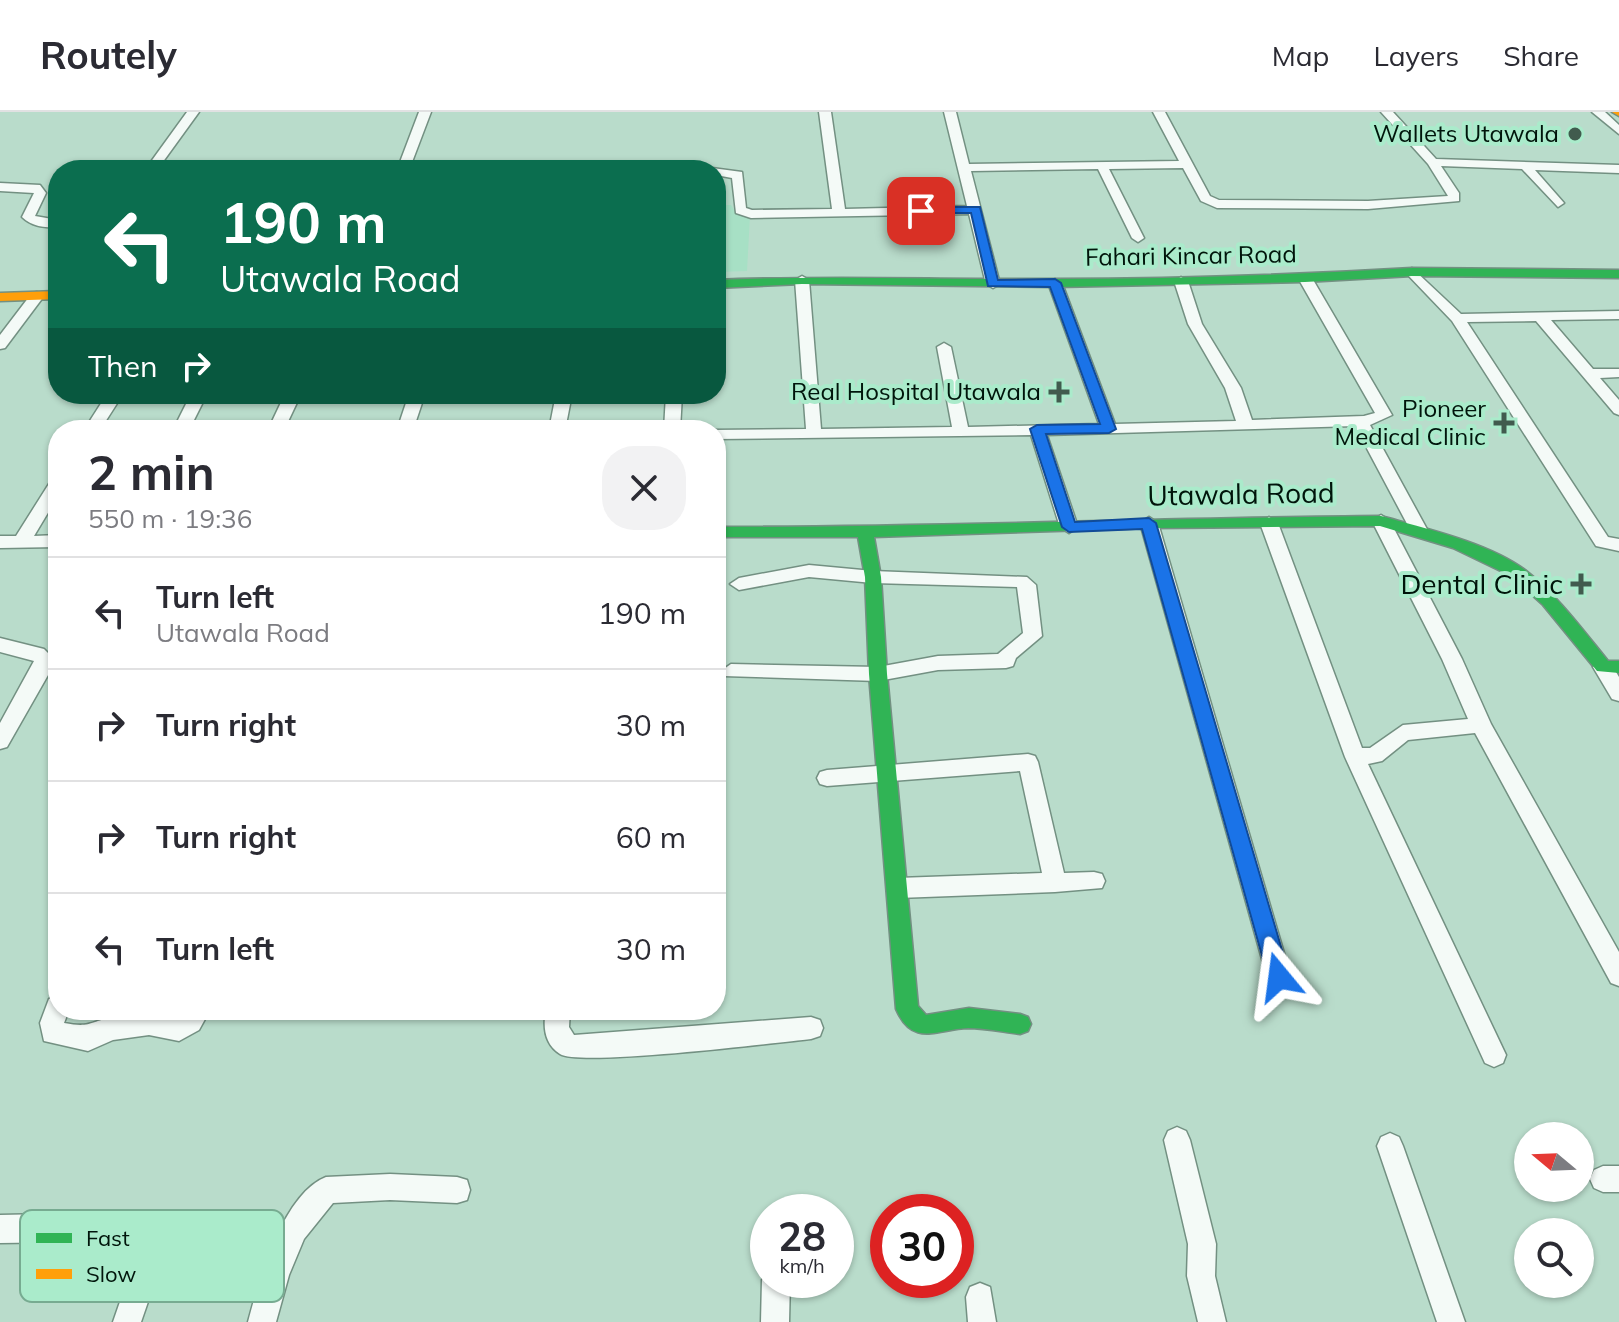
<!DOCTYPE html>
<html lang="en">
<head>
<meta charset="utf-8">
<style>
  body { margin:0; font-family:Mulish,sans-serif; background:#f2f2f3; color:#2b2b33; height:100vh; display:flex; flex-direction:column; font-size:30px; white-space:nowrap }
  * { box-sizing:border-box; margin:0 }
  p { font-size:26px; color:#7c7c81 }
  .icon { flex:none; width:44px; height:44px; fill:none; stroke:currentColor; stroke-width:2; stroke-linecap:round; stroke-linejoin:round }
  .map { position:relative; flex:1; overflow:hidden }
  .panel { position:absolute; left:48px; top:308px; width:678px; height:600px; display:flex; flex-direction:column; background:#fff; border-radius:32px; box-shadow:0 2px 6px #0004 }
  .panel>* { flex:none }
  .hud { position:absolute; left:48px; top:48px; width:678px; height:244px; border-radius:32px; box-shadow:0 2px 6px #0004; background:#0b6e4f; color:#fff; overflow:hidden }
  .needle { width:52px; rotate:289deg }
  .controls { position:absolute; left:1514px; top:1010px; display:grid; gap:16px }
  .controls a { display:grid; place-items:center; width:80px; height:80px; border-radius:50%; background:#fff; box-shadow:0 2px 6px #0004; font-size:40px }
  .speed { position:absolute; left:750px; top:1082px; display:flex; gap:16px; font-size:40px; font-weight:700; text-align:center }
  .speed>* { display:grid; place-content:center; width:104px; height:104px; border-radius:50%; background:#fff; box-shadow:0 2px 6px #0004; line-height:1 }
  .speed small { font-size:20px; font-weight:400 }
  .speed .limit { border:12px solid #d22; background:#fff; color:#111 }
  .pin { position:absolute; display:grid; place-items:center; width:68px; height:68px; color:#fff; margin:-34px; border-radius:16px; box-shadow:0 4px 12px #0006 }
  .me { position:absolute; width:88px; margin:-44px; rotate:344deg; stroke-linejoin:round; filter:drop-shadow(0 0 6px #0008) }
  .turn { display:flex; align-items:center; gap:28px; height:168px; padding:0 40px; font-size:36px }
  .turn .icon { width:104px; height:104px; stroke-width:2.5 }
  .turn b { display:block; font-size:56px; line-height:68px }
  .then { display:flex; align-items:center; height:76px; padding:0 40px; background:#0003; gap:16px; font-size:30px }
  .round { display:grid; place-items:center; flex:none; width:84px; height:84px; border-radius:32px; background:#f2f2f3 }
  .summary { display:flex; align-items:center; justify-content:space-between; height:136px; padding:0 40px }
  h1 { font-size:48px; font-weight:700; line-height:60px }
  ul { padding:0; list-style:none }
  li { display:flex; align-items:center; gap:24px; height:112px; padding:0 40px; border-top:2px solid #e1e1e2 }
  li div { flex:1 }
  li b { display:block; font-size:30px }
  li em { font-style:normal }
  header { display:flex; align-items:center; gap:48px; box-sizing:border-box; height:112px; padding:0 40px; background:#fff; border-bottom:2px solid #e1e1e2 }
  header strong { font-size:38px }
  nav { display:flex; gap:44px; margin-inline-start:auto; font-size:28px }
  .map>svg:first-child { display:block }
</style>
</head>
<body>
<header>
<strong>Routely</strong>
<nav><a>Map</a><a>Layers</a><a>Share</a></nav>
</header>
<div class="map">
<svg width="1619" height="1210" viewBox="0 0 1619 1210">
  <rect width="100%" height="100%" fill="#b9dccb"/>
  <path fill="#a7e0c5" d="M716,93H731L735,99L750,104L747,159L716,160Z"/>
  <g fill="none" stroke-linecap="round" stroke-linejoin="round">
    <g stroke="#739082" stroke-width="3">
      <path id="street" d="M187,0H199L157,58H145Z
        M419,0H431L409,58H397Z
        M819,0H831L845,97L967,94L944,0H956L969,52L1179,49L1153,0H1165L1210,84L1219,88L1368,89L1448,84L1428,52L1381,0H1393L1436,47L1619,53V61L1535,58L1564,91L1558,95L1522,57L1441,54L1459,81V89L1368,97L1217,96L1201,89L1183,56L1109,57L1144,126L1138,130L1132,126L1098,57L971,59L1000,172L993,176L986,172L969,102L751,106L736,101L732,66L716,63V58L712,56L742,60L746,96L752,98L832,97Z
        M1592,0H1605L1619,13V22Z
        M0,71L40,73L46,81L35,104L58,108V116C44,115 32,115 22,105L34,81L0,79Z
        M1412,156L1461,202L1619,199V207L1551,208L1593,257H1619V265L1600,266L1619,288V303L1614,301L1536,209L1467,210L1608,425L1619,427V439L1596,434L1452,209L1405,160Z
        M1305,162L1312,166L1392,303L1370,313L1428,419L1425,423H1413L1355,314L1047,323L1078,415L1069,421L1060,415L1031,323L716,327V318H713L806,317L795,168L802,164L809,168L821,317L952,315L937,235L944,231L951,235L968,315L1099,312L1048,171L1055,167L1062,171L1115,312L1236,309L1225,276L1188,212L1174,169L1181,165L1188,169L1202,212L1241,276L1252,308L1364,304L1375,301L1298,166Z
        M37,180L44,184L5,236L0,237V223L32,181Z
        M107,282H123L100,318H84Z
        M191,282H207L189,318H173Z
        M285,282H301L284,318H268Z
        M409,282H425L413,318H397Z
        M556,282H572L565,318H549Z
        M666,282H682L680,318H664Z
        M58,366V384L34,424L58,423V435L0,436V424H16L52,367Z
        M1381,403L1390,409L1462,547L1491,612L1619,840V874L1611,871L1475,621L1408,628L1382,649L1368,652L1506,943L1503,951L1494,955L1485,951L1345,645L1260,411L1269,405L1278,411L1362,636H1370L1403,613L1468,607L1442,547L1372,409Z
        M1149,405L1158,411L1291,865L1287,873L1279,876L1271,873L1267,865L1140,411Z
        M809,453L873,459L1027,465L1036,473L1042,524L1016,546L1013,554L1006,556L938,558L878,569L724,564L721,559L731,552L878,555L938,544L998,542L1023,521L1017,475L873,471L809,465L739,478L730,472L739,466Z
        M0,526L44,537L54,547L52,556L7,635L0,637V611L34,549L0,540Z
        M1603,548L1610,550L1619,565V589L1612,587L1593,555Z
        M1028,642L1035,644L1038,650L1064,761L1094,760L1102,762L1105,769L1102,776L1055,780L898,786L890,783L887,776L890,769L898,766L1042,761L1020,659L827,674L820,672L817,666L820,660L827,658Z
        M58,884V898H69L64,911C91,916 89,910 113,905C135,901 154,902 176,906L184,898H210L199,918L179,929L149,923L113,928L88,939L44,929L40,911L49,887Z
        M546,898H570L569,915L574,923L811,905L820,908L823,916L820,924L811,927C774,931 580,955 560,942C544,932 543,914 546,898Z
        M1177,1015L1186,1019L1190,1028L1216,1132L1215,1164L1226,1210H1198L1187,1164L1188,1132L1164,1028L1168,1019Z
        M1390,1021L1399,1025L1403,1034L1465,1210H1437L1377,1034L1381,1025Z
        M1603,1054H1619V1080H1603L1594,1076L1590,1067L1594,1058Z
        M390,1062L457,1065L467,1068L470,1078L467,1088L457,1091L390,1088L333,1091L304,1127L289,1163L276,1210H248C259,1168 283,1082 326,1065Z
        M141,1100L161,1109L169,1129L141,1210H113L141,1129L0,1131V1103Z
        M768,1157V1168H790L789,1210H761L762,1168Z
        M980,1171L990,1175L996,1210H968L966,1185L970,1175Z"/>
    </g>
    <g stroke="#739082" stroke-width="3">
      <path id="fast" d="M1412,156L1619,158V166L1412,164L1305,170L1055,175L802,172L716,176V168C829,163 942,168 1055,167C1174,167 1293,163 1412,156Z
        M1381,404C1424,416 1489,431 1525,458C1557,483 1582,517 1608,549H1619V561L1597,559L1543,493L1511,464L1453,436L1380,414L1149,416L874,425L881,465L887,562L918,894L926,903L969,896L1020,902L1028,905L1031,912L1028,919L1020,922C1003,920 985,916 968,916C937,917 913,936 896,897L869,562L865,465L858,425H716V415C938,415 1159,406 1381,404Z"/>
    </g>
    <g stroke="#739082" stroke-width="3">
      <path id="slow" d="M1612,0H1619V4Z
        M58,179V187L0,189V181Z"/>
    </g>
    <use href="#street" fill="#f4faf7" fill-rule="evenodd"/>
    <use href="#fast" fill="#30b455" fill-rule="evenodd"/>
    <use href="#slow" fill="#ff9f0a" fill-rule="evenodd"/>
  </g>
  <path fill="#1a73e8" stroke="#114b97" stroke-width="2" d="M921,95H980L998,168L1055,167L1061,171L1116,317L1109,321L1046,322L1075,410L1149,406L1156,411L1290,865L1287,871L1279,874L1272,871L1268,865L1142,417L1069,420L1062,415L1030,317L1037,313L1100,312L1050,175L988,174L971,101H917L915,99Z"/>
  <g fill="#415b4e" stroke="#aaebcb" stroke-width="3">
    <circle cx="1575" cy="22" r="8"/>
    <path d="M1055 268h8v8h8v8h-8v8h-8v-8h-8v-8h8z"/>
    <path d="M1500 299h8v8h8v8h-8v8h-8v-8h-8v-8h8z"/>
    <path d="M1577 460h8v8h8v8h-8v8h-8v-8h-8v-8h8z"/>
  </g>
  <g text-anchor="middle" stroke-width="8" stroke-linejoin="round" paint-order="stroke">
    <g font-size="24" fill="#00150b" stroke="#aaebcb" text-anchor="end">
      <text x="1559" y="30">Wallets Utawala</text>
      <text x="1041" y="288">Real Hospital Utawala</text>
      <text x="1486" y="305">Pioneer<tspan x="1486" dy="28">Medical Clinic</tspan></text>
    </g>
    <g font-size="24" fill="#00150b" stroke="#aaebcb">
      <text transform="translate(1191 144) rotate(-1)" y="8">Fahari Kincar Road</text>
    </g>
    <g font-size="28" fill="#00150b" stroke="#aaebcb">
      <text transform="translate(1241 382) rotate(-1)" y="10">Utawala Road</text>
    </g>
    <g font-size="28" fill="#00150b" stroke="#aaebcb" text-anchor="end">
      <text x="1563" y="482">Dental Clinic</text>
    </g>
  </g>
  <rect x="20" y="1098" width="264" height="92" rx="12" fill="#aaebcb" stroke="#77ab91" stroke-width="2"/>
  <rect x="36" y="1121" width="36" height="10" fill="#30b455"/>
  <rect x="36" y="1157" width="36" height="10" fill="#ff9f0a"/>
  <g font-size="22" fill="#00150b">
    <text x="86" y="1134">Fast</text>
    <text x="86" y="1170">Slow</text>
  </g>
</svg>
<div class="controls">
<a><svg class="needle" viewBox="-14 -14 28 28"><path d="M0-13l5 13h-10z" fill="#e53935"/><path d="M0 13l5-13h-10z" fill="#7c7c81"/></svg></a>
<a><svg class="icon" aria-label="search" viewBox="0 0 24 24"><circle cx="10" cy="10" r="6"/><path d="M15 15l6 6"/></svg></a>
</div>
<div class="speed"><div>28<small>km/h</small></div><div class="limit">30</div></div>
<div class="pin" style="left:921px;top:99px;background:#d93025"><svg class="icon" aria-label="arrive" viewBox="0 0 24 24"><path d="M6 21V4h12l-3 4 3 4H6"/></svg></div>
<svg class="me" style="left:1279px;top:865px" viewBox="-20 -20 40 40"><path d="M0-17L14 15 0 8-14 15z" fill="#1a73e8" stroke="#fff" stroke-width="4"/></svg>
<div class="hud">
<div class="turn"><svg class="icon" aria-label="left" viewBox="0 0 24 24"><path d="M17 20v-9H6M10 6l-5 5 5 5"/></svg><div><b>190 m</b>Utawala Road</div></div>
<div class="then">Then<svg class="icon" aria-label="right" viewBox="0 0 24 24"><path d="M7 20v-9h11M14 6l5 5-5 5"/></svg></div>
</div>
<section class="panel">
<div class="summary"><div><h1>2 min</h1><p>550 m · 19:36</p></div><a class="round"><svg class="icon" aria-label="close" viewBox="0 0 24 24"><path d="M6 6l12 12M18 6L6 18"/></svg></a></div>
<ul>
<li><svg class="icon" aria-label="left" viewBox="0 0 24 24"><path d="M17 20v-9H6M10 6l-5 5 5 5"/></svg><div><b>Turn left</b><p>Utawala Road</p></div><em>190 m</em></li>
<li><svg class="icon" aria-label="right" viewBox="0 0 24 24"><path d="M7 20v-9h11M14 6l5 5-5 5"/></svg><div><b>Turn right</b></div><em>30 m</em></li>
<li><svg class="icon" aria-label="right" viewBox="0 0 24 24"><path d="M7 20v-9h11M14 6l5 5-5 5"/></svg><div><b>Turn right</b></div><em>60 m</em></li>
<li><svg class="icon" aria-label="left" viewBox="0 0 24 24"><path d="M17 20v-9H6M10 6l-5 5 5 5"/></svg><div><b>Turn left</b></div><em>30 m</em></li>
</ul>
</section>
</div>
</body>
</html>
